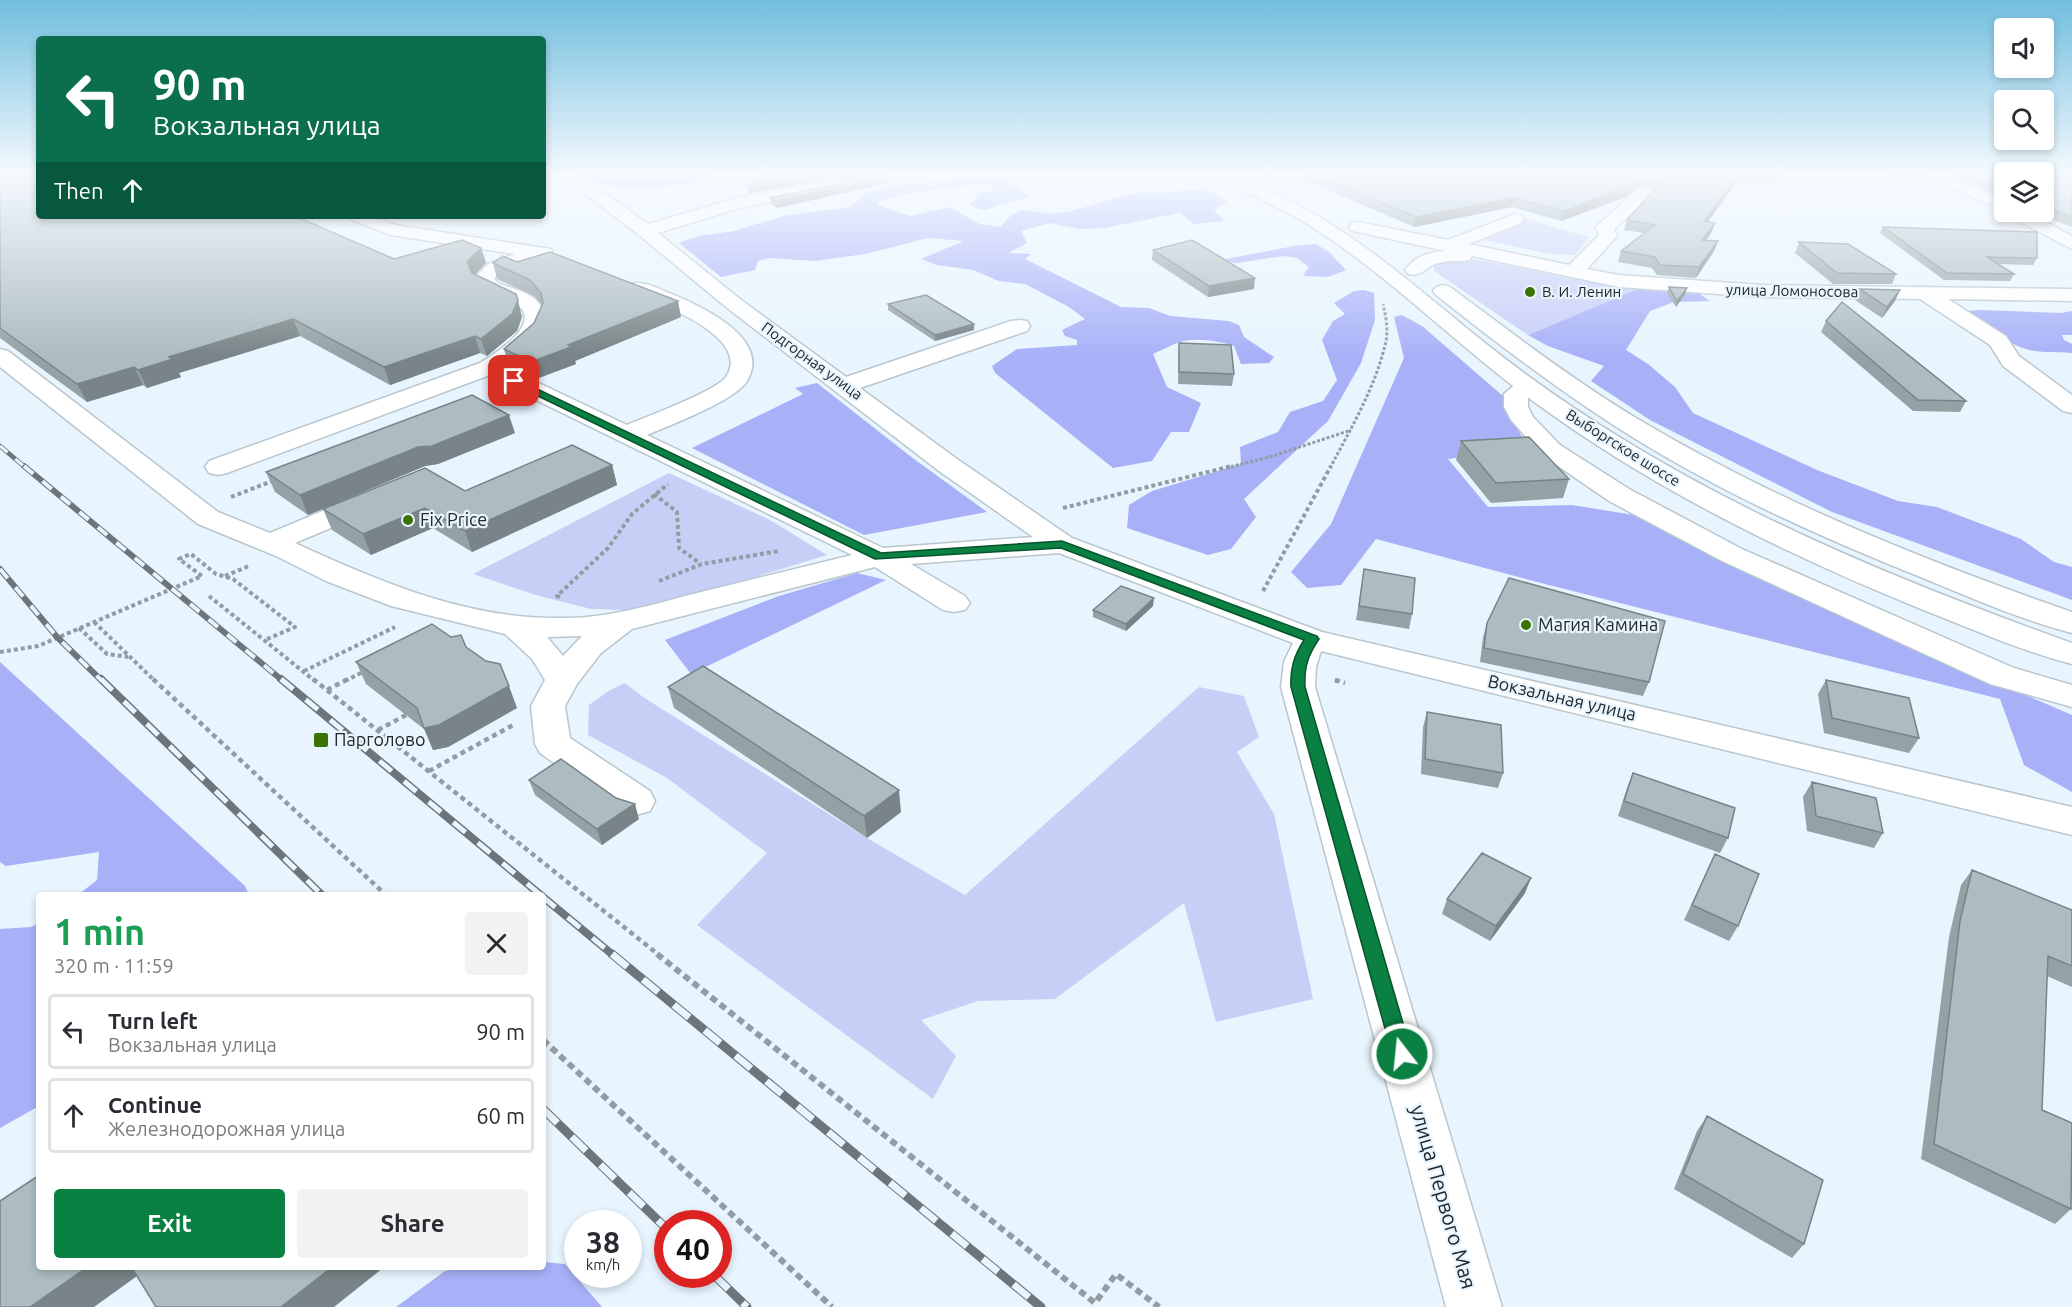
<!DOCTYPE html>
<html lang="en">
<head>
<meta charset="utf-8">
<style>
  body { margin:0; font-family:Ubuntu,sans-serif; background:#f2f2f3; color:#2b2b33; height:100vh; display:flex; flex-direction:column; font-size:22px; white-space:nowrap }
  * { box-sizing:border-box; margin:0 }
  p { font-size:20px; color:#7c7c81 }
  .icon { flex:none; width:33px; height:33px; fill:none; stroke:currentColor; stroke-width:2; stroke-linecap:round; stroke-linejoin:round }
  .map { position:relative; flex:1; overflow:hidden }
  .side { position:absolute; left:36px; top:892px; width:510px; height:378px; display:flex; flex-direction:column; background:#fff; border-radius:6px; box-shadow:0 3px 9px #0003 }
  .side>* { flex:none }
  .hud { position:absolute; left:36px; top:36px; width:510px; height:183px; border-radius:6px; box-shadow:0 3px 9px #0003; background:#0b6e4f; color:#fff; overflow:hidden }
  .buttons { position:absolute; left:1994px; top:18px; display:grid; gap:12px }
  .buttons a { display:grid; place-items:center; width:60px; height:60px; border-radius:6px; background:#fff; box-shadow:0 3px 9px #0003; font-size:30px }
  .speed { position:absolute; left:564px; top:1210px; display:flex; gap:12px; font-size:30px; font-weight:700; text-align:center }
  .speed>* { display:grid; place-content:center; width:78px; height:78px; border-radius:50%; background:#fff; box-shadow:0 3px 9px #0003; line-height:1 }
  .speed small { font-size:15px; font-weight:400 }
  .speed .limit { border:9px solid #d22; background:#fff; color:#111 }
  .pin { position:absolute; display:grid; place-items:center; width:51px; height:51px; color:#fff; margin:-26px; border-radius:12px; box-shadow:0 3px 9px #0006 }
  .me { position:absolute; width:66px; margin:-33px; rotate:344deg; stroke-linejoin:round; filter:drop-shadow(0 0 4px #0008) }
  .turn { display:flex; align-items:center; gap:21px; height:126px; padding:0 18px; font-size:27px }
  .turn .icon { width:78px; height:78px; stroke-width:2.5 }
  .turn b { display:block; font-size:42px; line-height:51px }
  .then { display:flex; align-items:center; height:57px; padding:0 18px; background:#0003; gap:12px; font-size:22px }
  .round { display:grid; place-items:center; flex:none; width:63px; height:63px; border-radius:6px; background:#f2f2f3 }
  .overview { display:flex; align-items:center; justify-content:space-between; height:102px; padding:0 18px }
  h1 { font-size:36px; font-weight:600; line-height:45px; color:#1e9e55 }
  .button { display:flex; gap:12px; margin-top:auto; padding:12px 18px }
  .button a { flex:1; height:69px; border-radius:6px; background:#0b8043; color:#fff; font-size:24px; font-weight:600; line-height:69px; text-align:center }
  .button a+a { background:#f2f2f3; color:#2b2b33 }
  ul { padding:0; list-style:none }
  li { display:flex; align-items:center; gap:18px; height:75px; margin:0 12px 9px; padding:0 6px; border:3px solid #e1e1e2; border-radius:6px }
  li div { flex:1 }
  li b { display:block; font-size:22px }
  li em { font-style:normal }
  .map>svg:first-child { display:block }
</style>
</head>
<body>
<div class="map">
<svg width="2072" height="1307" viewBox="0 0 2072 1307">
  <rect width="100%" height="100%" fill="#e8f5fe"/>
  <path fill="#c8cff7" d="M1526,219L1589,237L1575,255L1549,254L1484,240Z
    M1462,258C1522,265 1579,285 1640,288L1528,335L1434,271V264Z
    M669,473L770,520L827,555L736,583L626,610L591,609L539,596L473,574Z
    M625,683L643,697L867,838L965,895L1199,687L1244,696L1259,737L1237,752L1274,814L1313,999L1216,1022L1184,903L1055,999L978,1001L921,1020L956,1056L933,1099L697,925L767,853L667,778L588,735L589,705L610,690Z"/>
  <path fill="#a8b1f8" d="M574,173H700L710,176V179C670,188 609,195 574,173Z
    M994,178L1005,179L1030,197C1022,200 1015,201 1006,203C987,206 992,215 969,205L978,198L975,195L998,188L985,183L904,194L879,201L877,205L910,216L950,207L979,224L1001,227C1020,199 1033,216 1058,213C1086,210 1111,196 1139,193C1149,191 1160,194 1171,192C1200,189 1200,186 1227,201L1214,210L1225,221L1194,224L1180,213L1104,228L1080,229L1050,223L1021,231L1027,243L1008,253L1031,254L1025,259L1121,307L1149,308L1170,316L1229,321L1239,325L1244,337L1274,357L1269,363L1241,364L1234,346C1220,341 1195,337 1180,342C1171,345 1162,350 1153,354L1167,387L1201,403L1189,432H1171L1152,461L1113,468L995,373L992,366L1017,349L1077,345V340L1065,336L1062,330L1085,319L1069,307L1025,284L999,281L973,270L937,265L921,259L964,241L928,238L865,254L815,261L770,258L758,261L755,270L721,277L679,243L698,236L734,231L783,216L850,207L866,193L891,185Z
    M1316,244L1329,252L1346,270L1328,277L1303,276L1309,267L1297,258L1284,256L1236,263L1221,260L1294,246Z
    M1640,288L1698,293L1710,301L1674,302L1650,311L1626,350L1648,364L1675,387L1693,413L1817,470L1898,501L1937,507L2021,539L2054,562L2072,567V600L1832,512L1650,420L1591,381L1604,366L1548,346L1528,335Z
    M1364,290L1374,293L1375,320L1361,363L1328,421L1244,499L1256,517L1231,549L1208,555L1127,528L1129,505L1152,491L1241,464L1240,447L1278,432L1290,412L1323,401L1337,380L1322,340L1333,321L1345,314L1334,303L1354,291Z
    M1982,310L2061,313L2072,311V335H2062L2064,340L2072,344V353C2058,352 2042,353 2029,350C2006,343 1982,327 1964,311Z
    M1402,315L1422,326L1503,396L1504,408L1523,438L1521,448L1448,459L1488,507L1572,505L1640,516L1981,676L2072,715V792L2024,765L2000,699L1541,583L1376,539L1341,585L1307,588L1291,572L1331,524L1404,358L1394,317Z
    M817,383L910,456L987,512L864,535L692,448L803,394L795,388Z
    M857,573L886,580L691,674L665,640L779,596Z
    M0,662L245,886L249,895H78L97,880L99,852L6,866L0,862Z
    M39,923V1106L0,1128V929L31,927Z
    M543,1262L565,1264L602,1307H396L445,1271L460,1268H543Z"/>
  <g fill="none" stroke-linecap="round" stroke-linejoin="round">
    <g stroke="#b9c6ce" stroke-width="3">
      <path id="minor" d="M558,173H576L648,224L737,198L838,179L844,181L846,184L844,187L740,208L658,233L740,299L846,377L1011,321L1019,320L1027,321L1030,326L1027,331L860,388L957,459L1072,538L1322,632L2072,807V835L1321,651L1316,667L1315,687L1502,1307H1446L1281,687L1284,662L1293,643L1059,553L911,564L965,596L970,603L965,610L954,612L943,610L875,567L632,629L601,653L577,684L565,706L570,738L650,791L655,801L650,811L636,815L622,811L540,753L535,744L531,706L545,680L532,659L505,634L391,606L326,581L276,556L198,524L0,367V349L8,351L218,512L270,533L358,496L368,494L378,496L382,502L378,508L295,543C380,582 469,620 564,618C608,618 651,605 693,594C746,581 799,568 852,555L487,376L227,473L218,475L209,473L205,467L209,461L480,363C494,354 536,329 522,309L479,288L474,278L488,264L515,254L391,235L352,220L349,216H373L395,225L551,249L553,253L551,257L509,268L494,278L498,283C510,288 527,291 537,301C561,326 524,353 505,367L627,425C646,417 716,391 726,377C753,336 656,302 630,292L627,288L630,284C643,280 657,288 669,293C699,305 773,338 747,381C735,401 670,425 647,435L883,548L1033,537L939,471L726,307L639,235ZM582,636L563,656L547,637Z
        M1288,173H1315L1313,176L1263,188L1255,183L1257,180Z
        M1923,173H1943L2004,200V211L1925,176Z
        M1644,188L1650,189L1652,193L1650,197L1614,229L1617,236L1587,269L1619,275L1762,285L2072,289V301L1948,299L2006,336L2019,356L2072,395V413L2063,411L2003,366L1990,345L1920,299L1762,297L1619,287L1472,256L1470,260C1460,262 1449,260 1439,263C1426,265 1423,278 1408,274L1405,270C1415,256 1429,252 1445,251L1358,232L1352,231L1349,227L1352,223L1358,222L1448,240L1515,214L1521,215L1524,219L1521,223L1469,244L1569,265L1599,235L1596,228L1599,224L1638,189Z
        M2006,212H2027L2072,236V249L2009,216Z
        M1527,379L1535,381L1539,386L1528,396V407L1533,417L1560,445L1629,489L1742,549L2014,668L2072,685V707L1990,684L1722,561L1609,501L1542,455L1511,420L1504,407V394L1519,381Z"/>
    </g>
    <g stroke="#b9c6ce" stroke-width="3">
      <path id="major" d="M1206,173C1228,171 1247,181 1267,190C1346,225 1409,281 1475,335C1652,479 1859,567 2072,643V664C2021,651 1970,628 1921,609C1786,554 1655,490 1537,404C1465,352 1402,288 1329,238C1292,212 1250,194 1208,176Z
        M1443,285L1450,287C1511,332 1571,379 1636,418C1773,500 1922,560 2072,612V633C2021,620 1972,598 1923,578C1817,536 1711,488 1615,426C1553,386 1494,341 1436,295L1433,291L1436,287Z"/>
    </g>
    <path stroke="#939ca3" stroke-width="3" stroke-dasharray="3 2" stroke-linecap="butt" d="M1226,468L1273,456L1351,430
      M1330,468C1350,430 1375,388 1385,345C1389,333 1386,317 1383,304"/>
    <path stroke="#939ca3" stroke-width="4" stroke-dasharray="4 3" stroke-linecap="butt" d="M654,494L677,512L679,548L701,564
      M231,497L275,480
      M1063,508L1232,466
      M225,576L249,566
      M659,581L702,564L779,551
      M1263,591L1331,466
      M209,596L315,681
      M560,597L557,596L608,548L632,514L668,484
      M94,622L155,681
      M79,628L107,654L128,657
      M0,652L38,646L202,576L179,559L191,554L216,574L233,579L295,627L265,640
      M304,671L395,627
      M1335,680L1338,681
      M345,681L365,671"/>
    <path stroke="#939ca3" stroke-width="4.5" stroke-dasharray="5 4" stroke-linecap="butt" d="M153,679L387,896
      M313,679L659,955
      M1335,680L1345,683
      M327,690L348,679
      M378,730L406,715
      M429,771L515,724"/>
    <path stroke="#939ca3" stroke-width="6" stroke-dasharray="7 4.5" stroke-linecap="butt" d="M657,954L1095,1303L1116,1274L1159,1307
      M543,1040L832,1307"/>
    <use href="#minor" fill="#fff" fill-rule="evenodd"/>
    <use href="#major" fill="#fff" fill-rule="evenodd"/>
    <g stroke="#6d757a" stroke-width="4.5">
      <path id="rail-far3" d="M0,446L26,468"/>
    </g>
    <g stroke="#6d757a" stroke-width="6">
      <path id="rail-far2" d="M24,466L283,681
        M0,569L57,637L102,681"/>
    </g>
    <g stroke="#6d757a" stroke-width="8">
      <path id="rail-far1" d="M101,679L323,896
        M281,679L542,896
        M543,897L613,955"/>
    </g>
    <g stroke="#6d757a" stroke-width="9">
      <path id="rail" d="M612,954L1041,1307
        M543,1109L668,1230
        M714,1275L747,1307"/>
    </g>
    <use href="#rail-far3" stroke="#e8f5fe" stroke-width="3" stroke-dasharray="10" stroke-linecap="butt"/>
    <use href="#rail-far2" stroke="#e8f5fe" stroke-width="4" stroke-dasharray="12" stroke-linecap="butt"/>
    <use href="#rail-far1" stroke="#e8f5fe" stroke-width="5" stroke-dasharray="16" stroke-linecap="butt"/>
    <use href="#rail" stroke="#e8f5fe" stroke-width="7" stroke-dasharray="20" stroke-linecap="butt"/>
  </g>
  <path fill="#94a2a6" d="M0,173L394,259L481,248L486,263L475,274L522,317L517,331L487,356L480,353L390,385L300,336L179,373L181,377L147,388L143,385L87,402L0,338Z
    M766,173H874L888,177L889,183L777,208L771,204L770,198L844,183L845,181L838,177L750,193L748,192L747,186Z
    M1306,173H1776L1778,175L1775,184L1737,182L1708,222L1715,223L1711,233L1706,240L1718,241L1714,251L1696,278L1657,275L1652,268L1618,262L1621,251L1644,233L1624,230L1627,220L1659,184L1651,187H1638L1626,197L1561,221L1512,207L1414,227L1305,180Z
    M1884,173H1927L1924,178H1894Z
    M1947,173H2004V198Z
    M2043,173H2072V227L2032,212H2043Z
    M1883,227L2037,258L2033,265L1999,264L2014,274L2010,281L1944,280L1880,233Z
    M1799,242L1896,274L1892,284H1833L1795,253Z
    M1153,250L1254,289L1208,297L1152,260Z
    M517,262L681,317L575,361L576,364L536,379L509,367L504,349L534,323L542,305L534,296L497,279L493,263Z
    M1669,287L1687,288L1685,294L1676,307L1667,293Z
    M1860,289L1895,301L1882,318L1855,300Z
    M888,304L974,330L935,341L888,310Z
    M1826,321L1966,401L1960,412L1913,411L1821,332Z
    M1179,343L1234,374L1232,386L1178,384Z
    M515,433L438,464L425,466L308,515L275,492L266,472Z
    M1461,441L1569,479L1563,498L1491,503L1456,460Z
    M612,465L617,485L472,552L433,528L371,555L332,530L323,509L465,491Z
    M1364,569L1412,614L1409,629L1356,620Z
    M1153,606L1126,631L1093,617V610Z
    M1487,623L1649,682L1643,696L1480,662L1483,637Z
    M466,647L517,708L448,747L433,750L424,729L366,684L356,662Z
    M1826,680L1919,738L1909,753L1824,733L1818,694Z
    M668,687L901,812L867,838L674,708Z
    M1427,712L1503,773L1498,788L1421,774L1423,727Z
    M1633,773L1728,838L1720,853L1618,816L1627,788Z
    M529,780L639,819L602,845L535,795Z
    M1812,782L1883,833L1874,848L1807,831L1803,797Z
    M1715,854L1738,926L1729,941L1684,920Z
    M1972,870L2072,910V987L2047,976L2042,1110L2071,1209L2055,1224L1921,1159L1949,937L1961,885Z
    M1525,893L1490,941L1442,914L1447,899Z
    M1707,1116L1804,1244L1792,1258L1674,1189L1697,1131Z"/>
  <path fill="#788487" d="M828,173H837L838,177L750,193L749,187Z
    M1669,173L1667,181L1651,187L1654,178Z
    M1740,173L1737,182L1701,231L1704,221Z
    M888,177L889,183L777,208L776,201Z
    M1640,177L1638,187L1626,197L1561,221L1564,211Z
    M1514,198L1512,207L1414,227L1416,217Z
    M1715,223L1711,233L1699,250L1702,240Z
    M1718,241L1714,251L1696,278L1699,267Z
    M481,248L486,263L472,278L467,262Z
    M1255,278L1254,289L1208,297L1209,286Z
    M1687,288L1685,294L1676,307L1677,301Z
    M1900,290L1895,301L1882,318L1887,307Z
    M518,300L522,317L517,331L487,356L481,339Z
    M678,301L681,317L575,361L576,364L536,379L531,362L568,345Z
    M293,319L300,336L179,373L181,377L147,388L138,370L169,357Z
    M974,324V330L935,341V335Z
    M475,336L480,353L390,385L384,367Z
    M134,367L143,385L87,402L77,384Z
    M509,415L515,433L438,464L425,466L308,515L300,495L418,447Z
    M612,465L617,485L472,552L465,531Z
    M425,508L433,528L371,555L363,534Z
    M1154,598L1153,606L1126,631V624Z
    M509,686L517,708L448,747L433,750L424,728Z
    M899,790L901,812L867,838L864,816Z
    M635,804L639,819L602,845L597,829Z
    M1531,878L1525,893L1490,941L1496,926Z
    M86,1268H141L144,1271L94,1307H30Z
    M331,1268H383L334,1307H281Z"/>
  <path fill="#acbcc1" stroke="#788487" stroke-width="1.5" d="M0,173H39V216H295L394,259L462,240L481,248L467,262L472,273L516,294L518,300L512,314L481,339L475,336L384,367L293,319L169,357L173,359L138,370L134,367L77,384L0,328Z
    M766,173H828L749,187L747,186Z
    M840,173H874L888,177L776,201L770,198L844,183L847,177Z
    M1310,173H1669L1654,178L1640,177L1629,187L1564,211L1514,198L1416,217Z
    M1669,173H1740L1704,221L1715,223L1702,240L1718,241L1699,267L1660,265L1655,257L1621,251L1655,225L1627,220Z
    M1742,173H1776L1778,175Z
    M1968,173H2004V188Z
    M2043,173H2072V217L2043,206Z
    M1883,227L2037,232V258L1987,257L2014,274L1947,273Z
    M1192,240L1255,278L1209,286L1153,250Z
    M1799,242L1848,244L1896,274L1837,273Z
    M550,252L678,301L568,345L571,347L531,362L504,349L534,323L543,303L541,293L530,280L493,263L503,256L517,262Z
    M1669,287L1687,288L1677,301Z
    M1860,289L1900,290L1887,307Z
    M926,295L974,324L935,335L888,304Z
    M1842,302L1966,401L1918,400L1826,321Z
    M1179,343L1231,345L1234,374L1179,372Z
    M472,395L509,415L432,446L418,447L300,495L266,472Z
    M1529,437L1569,479L1496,483L1461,441Z
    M572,445L612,465L465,531L425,508L363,534L323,509L425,468L465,491Z
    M1364,569L1415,578L1412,614L1359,606Z
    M1509,578L1665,621L1649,682L1484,648L1487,623Z
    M1121,586L1154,598L1126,624L1093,610Z
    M432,624L451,637L461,635L466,647L486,661L500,664L509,686L439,725L424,728L417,708L356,662Z
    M703,666L899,790L864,816L668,687Z
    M1826,680L1909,698L1919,738L1832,718Z
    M1427,712L1501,725L1503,773L1425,759Z
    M561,759L616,798L635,804L597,829L529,780Z
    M1633,773L1735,808L1728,838L1624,801Z
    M1812,782L1876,798L1883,833L1816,816Z
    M1482,853L1531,878L1496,926L1447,899Z
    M1715,854L1759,874L1738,926L1692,905Z
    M1972,870L2072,910V966L2048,956L2042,1110L2072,1123L2071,1209L1934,1144L1960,921Z
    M1707,1116L1823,1180L1804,1244L1683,1174Z
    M38,1176L39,1179V1268H86L30,1307H0V1201Z
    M132,1268H331L281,1307H156Z"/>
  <linearGradient id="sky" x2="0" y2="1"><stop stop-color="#71bede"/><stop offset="0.49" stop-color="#f5faff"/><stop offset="1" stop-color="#f5faff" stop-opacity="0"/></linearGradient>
  <rect width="2072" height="356" fill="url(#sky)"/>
  <path fill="#0b8043" stroke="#07532c" stroke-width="1.5" d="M514,378L881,553L1062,541L1317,636L1319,639C1308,655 1304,667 1305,687L1412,1054L1409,1060L1402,1063L1395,1060L1392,1054L1291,687C1290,668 1294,656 1304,640L1061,548L875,559L511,383V379Z"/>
  <g fill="#3c7300" stroke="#e8f5fe" stroke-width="2">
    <circle cx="1530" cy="292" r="6"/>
    <circle cx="408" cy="520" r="6"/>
    <circle cx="1526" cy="625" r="6"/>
    <rect x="313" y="732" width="16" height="16" rx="3"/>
  </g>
  <g text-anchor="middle" stroke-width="4.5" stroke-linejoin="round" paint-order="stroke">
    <g font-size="15" fill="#23282b" stroke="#e8f5fe">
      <text transform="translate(1792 291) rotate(1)" y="5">улица Ломоносова</text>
      <text transform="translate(812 361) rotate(36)" y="5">Подгорная улица</text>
      <text transform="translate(1623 448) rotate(32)" y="5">Выборгское шоссе</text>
    </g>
    <g font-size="15" fill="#23282b" stroke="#e8f5fe" text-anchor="start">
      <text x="1542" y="297">В. И. Ленин</text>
    </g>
    <g font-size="18" fill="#23282b" stroke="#e8f5fe" text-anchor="start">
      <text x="420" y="526">Fix Price</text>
      <text x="1538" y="631">Магия Камина</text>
      <text x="334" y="746">Парголово</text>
    </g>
    <g font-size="18" fill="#23282b" stroke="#e8f5fe">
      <text transform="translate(1562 698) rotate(13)" y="6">Вокзальная улица</text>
    </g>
    <g font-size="21" fill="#23282b" stroke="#e8f5fe">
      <text transform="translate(1443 1197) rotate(74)" y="7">улица Первого Мая</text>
    </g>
  </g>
</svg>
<div class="buttons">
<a><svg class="icon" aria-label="sound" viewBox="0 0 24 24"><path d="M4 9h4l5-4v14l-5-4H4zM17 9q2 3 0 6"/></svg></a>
<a><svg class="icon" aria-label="search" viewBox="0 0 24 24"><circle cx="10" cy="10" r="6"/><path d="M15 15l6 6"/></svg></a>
<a><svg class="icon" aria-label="layers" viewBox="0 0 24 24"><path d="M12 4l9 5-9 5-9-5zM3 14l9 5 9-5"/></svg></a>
</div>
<div class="speed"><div>38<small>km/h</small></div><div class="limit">40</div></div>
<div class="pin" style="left:514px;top:381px;background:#d93025"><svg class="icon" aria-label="arrive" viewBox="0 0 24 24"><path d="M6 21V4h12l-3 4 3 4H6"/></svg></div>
<svg class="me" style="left:1402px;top:1054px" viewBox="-20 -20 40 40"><circle r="17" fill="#0b8043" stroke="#fff" stroke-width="3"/><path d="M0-11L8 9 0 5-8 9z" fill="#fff"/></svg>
<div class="hud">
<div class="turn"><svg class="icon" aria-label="left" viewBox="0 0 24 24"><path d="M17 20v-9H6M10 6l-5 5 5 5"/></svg><div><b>90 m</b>Вокзальная улица</div></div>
<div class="then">Then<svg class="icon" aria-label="ahead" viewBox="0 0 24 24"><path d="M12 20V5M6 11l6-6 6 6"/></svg></div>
</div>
<section class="side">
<div class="overview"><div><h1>1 min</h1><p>320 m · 11:59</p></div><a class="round"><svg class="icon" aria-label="close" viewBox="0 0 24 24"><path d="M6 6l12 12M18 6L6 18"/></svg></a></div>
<ul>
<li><svg class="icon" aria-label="left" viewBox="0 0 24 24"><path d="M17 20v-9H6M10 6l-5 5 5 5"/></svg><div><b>Turn left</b><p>Вокзальная улица</p></div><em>90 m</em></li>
<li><svg class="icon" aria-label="ahead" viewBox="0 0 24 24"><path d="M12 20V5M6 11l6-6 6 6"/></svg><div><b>Continue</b><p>Железнодорожная улица</p></div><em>60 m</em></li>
</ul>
<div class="button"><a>Exit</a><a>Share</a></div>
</section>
</div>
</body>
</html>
